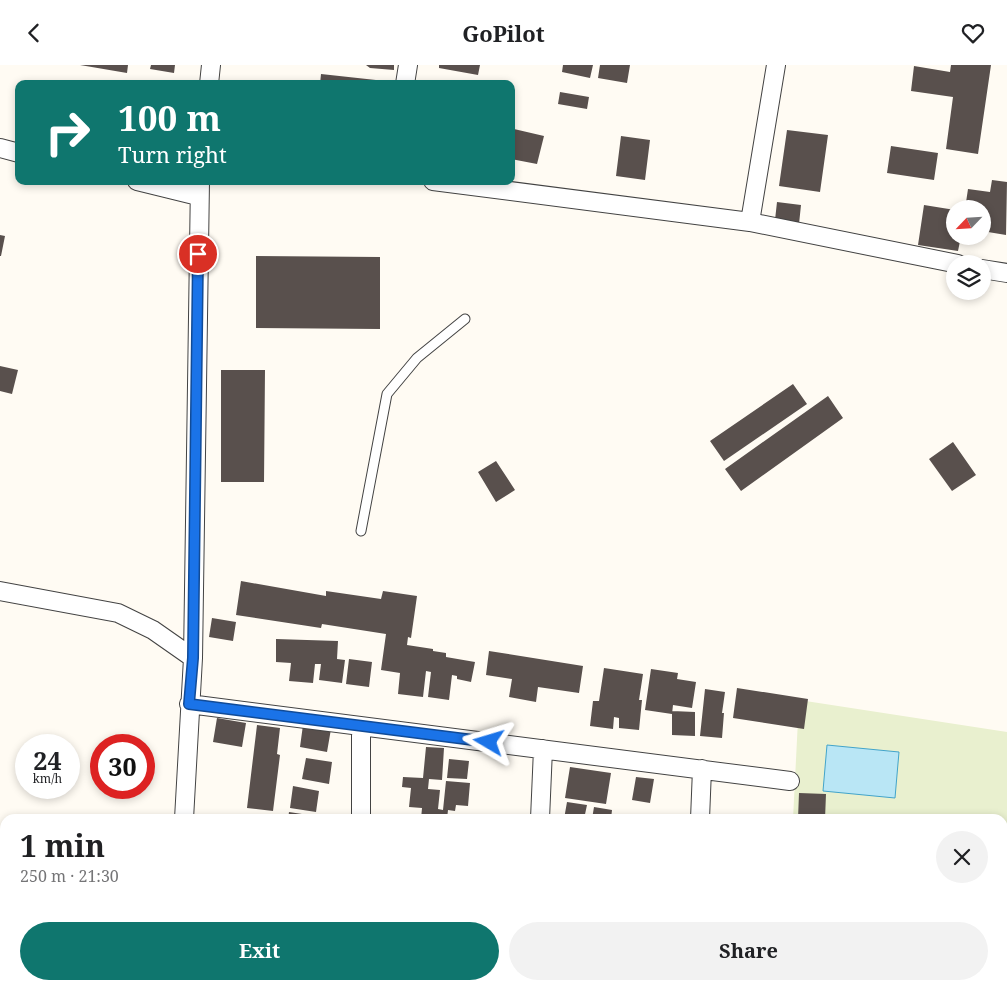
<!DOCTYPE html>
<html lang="en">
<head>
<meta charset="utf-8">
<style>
  body { margin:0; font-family:"Noto Serif",serif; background:#f2f2f2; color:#202124; height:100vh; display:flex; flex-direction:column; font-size:19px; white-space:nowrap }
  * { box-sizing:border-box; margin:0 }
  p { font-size:16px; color:#757577 }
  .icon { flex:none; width:28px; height:28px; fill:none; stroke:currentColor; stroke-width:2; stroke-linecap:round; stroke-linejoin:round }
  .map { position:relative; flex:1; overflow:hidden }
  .side { position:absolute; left:0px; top:749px; width:1008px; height:176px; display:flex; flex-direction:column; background:#fff; border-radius:15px 15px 0 0; box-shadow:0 2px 8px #0003 }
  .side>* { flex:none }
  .top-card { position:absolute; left:15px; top:15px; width:500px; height:105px; border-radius:10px; box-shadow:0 2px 8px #0003; background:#0f766e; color:#fff; overflow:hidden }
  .needle { width:32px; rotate:245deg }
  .fabs { position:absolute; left:946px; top:135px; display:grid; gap:10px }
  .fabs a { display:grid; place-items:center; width:45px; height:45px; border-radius:50%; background:#fff; box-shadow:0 2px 8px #0003; font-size:25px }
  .speed { position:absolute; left:15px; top:669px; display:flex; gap:10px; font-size:25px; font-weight:700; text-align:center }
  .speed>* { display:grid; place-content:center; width:65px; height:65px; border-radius:50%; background:#fff; box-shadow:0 2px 8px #0003; line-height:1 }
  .speed small { font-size:12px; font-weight:400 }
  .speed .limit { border:8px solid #d22; background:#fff; color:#111 }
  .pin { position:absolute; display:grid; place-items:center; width:42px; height:42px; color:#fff; margin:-21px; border:2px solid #fff; border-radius:50%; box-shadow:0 1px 5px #0007 }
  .me { position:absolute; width:55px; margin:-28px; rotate:277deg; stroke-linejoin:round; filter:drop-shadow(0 0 4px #0008) }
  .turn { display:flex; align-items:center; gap:18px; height:105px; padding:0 20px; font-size:22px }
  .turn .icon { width:65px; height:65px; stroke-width:2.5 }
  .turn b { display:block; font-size:35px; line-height:42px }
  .round { display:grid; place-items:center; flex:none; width:52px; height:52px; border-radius:26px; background:#f2f2f2 }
  .summary { display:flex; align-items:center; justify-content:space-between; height:85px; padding:0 20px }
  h1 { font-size:30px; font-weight:700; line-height:38px }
  .button { display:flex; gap:10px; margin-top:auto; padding:10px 20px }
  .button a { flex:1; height:58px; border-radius:30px; background:#0f766e; color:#fff; font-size:20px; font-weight:700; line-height:58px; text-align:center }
  .button a+a { background:#f2f2f2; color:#202124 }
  header { display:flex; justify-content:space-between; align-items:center; height:65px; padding:0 20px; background:#fff; font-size:22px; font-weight:700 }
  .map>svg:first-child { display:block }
</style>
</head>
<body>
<header><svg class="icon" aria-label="back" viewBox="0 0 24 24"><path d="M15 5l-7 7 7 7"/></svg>GoPilot<svg class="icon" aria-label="heart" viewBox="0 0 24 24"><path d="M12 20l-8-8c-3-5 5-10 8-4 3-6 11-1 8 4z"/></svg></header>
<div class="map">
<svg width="1007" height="924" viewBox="0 0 1007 924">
  <rect width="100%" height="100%" fill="#fffbf3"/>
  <path fill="#e9f0cf" d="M799,635L1007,667V924H785V920H1002V754H793Z"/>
  <path fill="#b9e6f5" stroke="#42a4ca" d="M827,680L899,687L895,733L823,726Z"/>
  <path fill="#59504d" d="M80,0H128L127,8Z
    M151,0H175L174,8L150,4Z
    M366,0H394V5L370,3Z
    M439,0H480L478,10L439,3Z
    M563,0H593L590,13L562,7Z
    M600,0H630L627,18L598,13Z
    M951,0H991L978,89L946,84L953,32L911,26L914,1L950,7Z
    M321,9L385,16L384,19H320Z
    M560,27L589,32L587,44L558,39Z
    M514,64L544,71L537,99L511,94Z
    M787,65L828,70L820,127L779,121Z
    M621,71L650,75L645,115L616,111Z
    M891,81L938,88L934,115L887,108Z
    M992,115L1007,117L1006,170L982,166V144H965L968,124L990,127Z
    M777,137L801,140L799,159L775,155Z
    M924,140L955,145V171H961L958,186L918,180Z
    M0,170L5,171L1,191H0Z
    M256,191L380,192V264L256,263Z
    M0,301L18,305L12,329L0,326Z
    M221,305H265L264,417H221Z
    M793,319L807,339L724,396L710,376Z
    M828,331L843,353L741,426L725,404Z
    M953,377L976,410L952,426L929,394Z
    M496,396L515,425L496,437L478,407Z
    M241,516L326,531V526L381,534L383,526L417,531L411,573L408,572L407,580L433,584V586L446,588V592L475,597L471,617L457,614V611L452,610L449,635L428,632L431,607L426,606L423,632L398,629L400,608L381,605L386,569L322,559L321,563L236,550Z
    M212,553L236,557L233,576L209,572Z
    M276,574L338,576L337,594L345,595L342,618L319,615L321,599H315L313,618L289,616L291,598L276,597Z
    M489,586L583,601L579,628L538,622L536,637L509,632L512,614L486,610Z
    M349,594L372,597L369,622L346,619Z
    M604,603L643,609L639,635H642L639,665L619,663V653L614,652L613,664L590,661L593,636H599Z
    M651,604L678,608L677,614L696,617L692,643L673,640L672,649L645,645Z
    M737,623L808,634L804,664L733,653Z
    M705,624L725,627L722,648H724L722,673L700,671Z
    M672,646L695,647V671L672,670Z
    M217,653L246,658L242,682L213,677Z
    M257,660L280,663L277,689L280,690L273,746L247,743Z
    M303,660L331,664L327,687L300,682Z
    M426,682L444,683L442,715L429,714L428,724L440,725L438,744L443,745L446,716L470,718L468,741L456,740L455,746L448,745L447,754H421L422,743L409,742L411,723L402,722L403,712L423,713Z
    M306,693L332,697L329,719L302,714Z
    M449,694L469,696L467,714L447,713Z
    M570,702L611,708L606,739L565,733Z
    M636,712L654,714L650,738L632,735Z
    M293,721L319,726L316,747L290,743Z
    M799,728L826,729L825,754H798Z
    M567,737L587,740L584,754H564Z
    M594,742L612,745L611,754H592Z
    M289,747L315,751V754H288Z
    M1002,808H1007V832H1002Z
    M16,920H46L45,924H16Z
    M51,920H78L77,924H50Z
    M199,920H216V924H198Z
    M234,920H267L266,924L252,922V924H233Z
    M389,920H418V924H389Z
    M764,920H779V924H764Z"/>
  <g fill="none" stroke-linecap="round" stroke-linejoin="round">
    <g stroke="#434343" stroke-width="11">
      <path id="service" d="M361,466L387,329L417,293L465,254"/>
    </g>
    <g stroke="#434343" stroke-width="20">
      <path id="minor" d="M209,19L211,0
        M405,19L408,0
        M0,83L19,88
        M137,116L198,131
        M433,116L750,157L958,199
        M750,157L776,0
        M982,204L1007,208
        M0,526L118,548L153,565L193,593
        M189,639L790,716
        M184,754L193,593L200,116
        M361,754V661
        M540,754L543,684
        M700,754L702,704
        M176,924V920
        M361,924V920
        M532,924V920
        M694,924V920"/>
    </g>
    <use href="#service" stroke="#fff" stroke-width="9"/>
    <use href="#minor" stroke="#fff" stroke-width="18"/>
  </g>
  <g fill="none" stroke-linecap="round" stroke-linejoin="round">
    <g stroke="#114b97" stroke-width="12">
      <path id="route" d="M198,189L193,593L189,639L489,677"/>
    </g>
    <use href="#route" stroke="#1a73e8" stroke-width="9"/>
  </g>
</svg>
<div class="fabs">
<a><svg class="needle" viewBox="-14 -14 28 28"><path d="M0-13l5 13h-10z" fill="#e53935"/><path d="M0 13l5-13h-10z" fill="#757577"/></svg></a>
<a><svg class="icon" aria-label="layers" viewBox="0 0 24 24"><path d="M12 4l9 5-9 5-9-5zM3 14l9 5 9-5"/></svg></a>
</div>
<div class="speed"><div>24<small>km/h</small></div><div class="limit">30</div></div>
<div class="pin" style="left:198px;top:189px;background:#d93025"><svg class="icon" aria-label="arrive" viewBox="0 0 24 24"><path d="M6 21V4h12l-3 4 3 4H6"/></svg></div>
<svg class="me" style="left:489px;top:677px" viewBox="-20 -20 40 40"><path d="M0-17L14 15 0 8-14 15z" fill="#1a73e8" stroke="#fff" stroke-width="4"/></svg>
<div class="top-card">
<div class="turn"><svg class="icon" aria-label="right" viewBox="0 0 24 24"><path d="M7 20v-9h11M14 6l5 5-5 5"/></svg><div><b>100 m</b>Turn right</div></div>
</div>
<section class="side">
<div class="summary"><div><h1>1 min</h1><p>250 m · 21:30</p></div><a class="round"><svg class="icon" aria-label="close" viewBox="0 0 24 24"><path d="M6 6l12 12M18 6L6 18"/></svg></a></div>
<div class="button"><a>Exit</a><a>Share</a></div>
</section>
</div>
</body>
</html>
